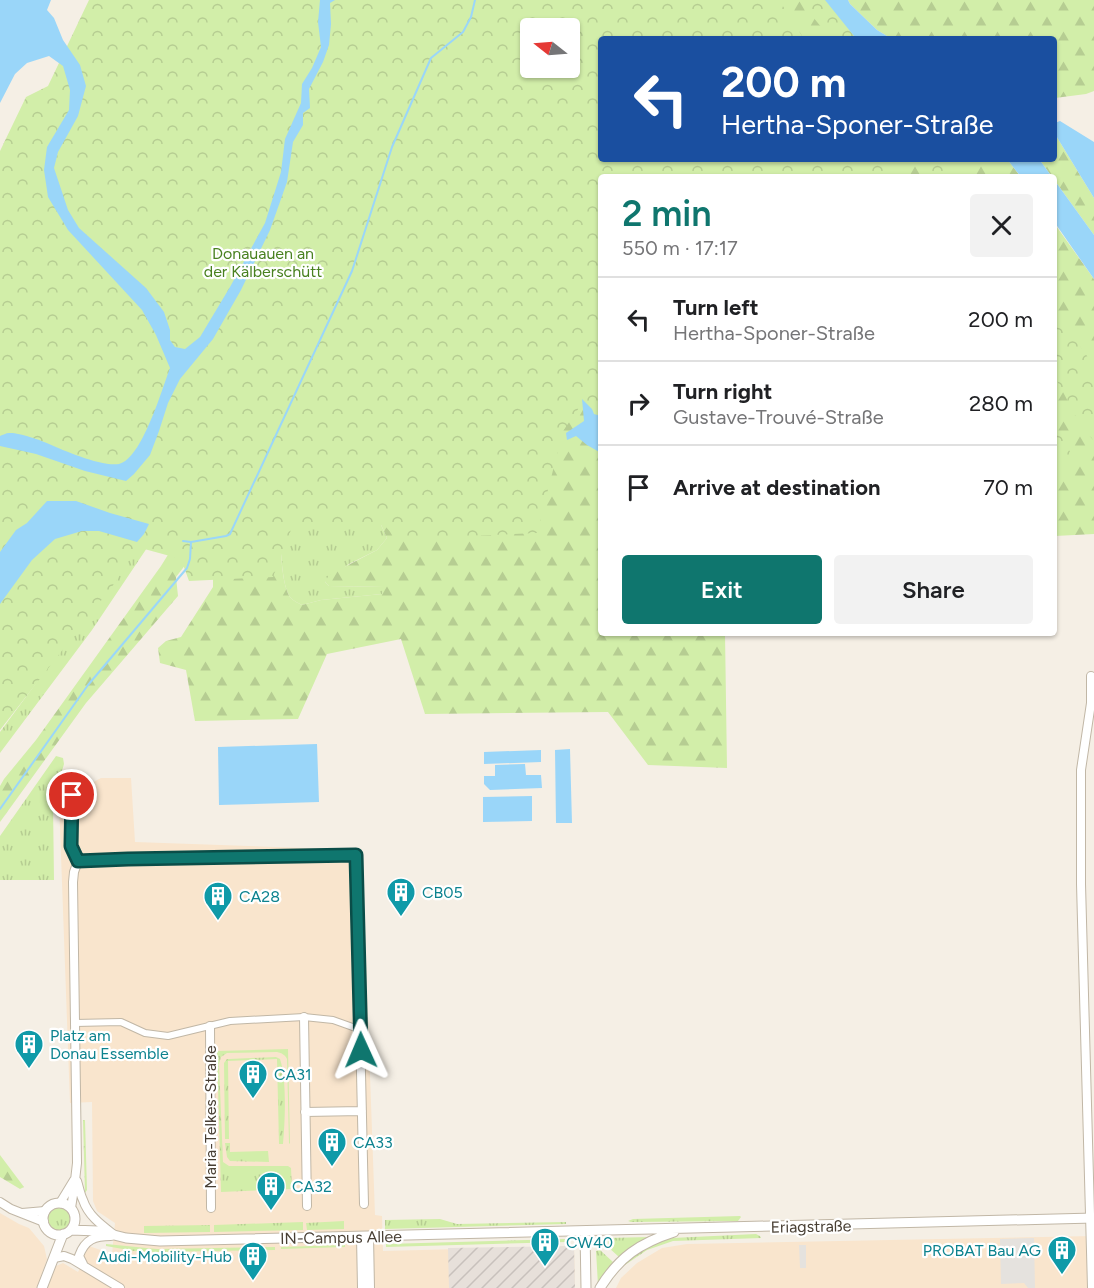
<!DOCTYPE html>
<html lang="en">
<head>
<meta charset="utf-8">
<style>
  body { margin:0; font-family:Figtree,sans-serif; background:#f2f2f2; color:#202124; height:100vh; display:flex; flex-direction:column; font-size:22px; white-space:nowrap }
  * { box-sizing:border-box; margin:0 }
  p { font-size:20px; color:#757577 }
  .icon { flex:none; width:33px; height:33px; fill:none; stroke:currentColor; stroke-width:2; stroke-linecap:round; stroke-linejoin:round }
  .map { position:relative; flex:1; overflow:hidden }
  .panel { position:absolute; left:598px; top:174px; width:459px; height:462px; display:flex; flex-direction:column; background:#fff; border-radius:6px; box-shadow:0 2px 4px #0004 }
  .panel>* { flex:none }
  .top-card { position:absolute; left:598px; top:36px; width:459px; height:126px; border-radius:6px; box-shadow:0 2px 4px #0004; background:#1a4fa0; color:#fff; overflow:hidden }
  .needle { width:39px; rotate:287deg }
  .fabs { position:absolute; left:520px; top:18px; display:grid; gap:12px }
  .fabs a { display:grid; place-items:center; width:60px; height:60px; border-radius:6px; background:#fff; box-shadow:0 2px 4px #0004; font-size:30px }
  .pin { position:absolute; display:grid; place-items:center; width:51px; height:51px; color:#fff; margin:-26px; border:3px solid #fff; border-radius:50%; box-shadow:0 2px 6px #0007 }
  .me { position:absolute; width:66px; margin:-33px; rotate:359deg; stroke-linejoin:round; filter:drop-shadow(0 0 4px #0008) }
  .turn { display:flex; align-items:center; gap:21px; height:126px; padding:0 24px; font-size:27px }
  .turn .icon { width:78px; height:78px; stroke-width:2.5 }
  .turn b { display:block; font-size:42px; line-height:51px }
  .round { display:grid; place-items:center; flex:none; width:63px; height:63px; border-radius:6px; background:#f2f2f2 }
  .summary { display:flex; align-items:center; justify-content:space-between; height:102px; padding:0 24px }
  h1 { font-size:36px; font-weight:600; line-height:45px; color:#0f766e }
  .action { display:flex; gap:12px; margin-top:auto; padding:12px 24px }
  .action a { flex:1; height:69px; border-radius:6px; background:#0f766e; color:#fff; font-size:24px; font-weight:600; line-height:69px; text-align:center }
  .action a+a { background:#f2f2f2; color:#202124 }
  ul { padding:0; list-style:none }
  li { display:flex; align-items:center; gap:18px; height:84px; padding:0 24px; border-top:2px solid #e0e0e0 }
  li div { flex:1 }
  li b { display:block; font-size:22px }
  li em { font-style:normal }
  .map>svg:first-child { display:block }
</style>
</head>
<body>
<div class="map">
<svg width="1094" height="1288" viewBox="0 0 1094 1288">
  <defs>
    <pattern id="industrial-furrows" width="10" height="10" patternUnits="userSpaceOnUse" patternTransform="scale(1.5)"><rect width="10" height="10" fill="#e7e0da"/><path d="M-1 1l2-2M0 10L10 0M9 11l2-2" fill="none" stroke="#c8c1bc"/></pattern>
    <pattern id="grass-tufts" width="24" height="20" patternUnits="userSpaceOnUse" patternTransform="scale(1.5)"><rect width="24" height="20" fill="#d2eea9"/><path d="M3 7l-1-3M5 7V3M7 7l1-3M15 17l-1-3M17 17v-4M19 17l1-3" fill="none" stroke="#b6cd92"/></pattern>
    <pattern id="forest-firs" width="22" height="20" patternUnits="userSpaceOnUse" patternTransform="scale(1.5)"><rect width="22" height="20" fill="#d2eea9"/><path d="M5 1l3.5 6h-7zM16 11l3.5 6h-7z" fill="#b6cd92"/></pattern>
    <pattern id="park-crowns" width="20" height="18" patternUnits="userSpaceOnUse" patternTransform="scale(1.5)"><rect width="20" height="18" fill="#d2eea9"/><path d="M2 6a3 3 0 1 1 6 0M12 15a3 3 0 1 1 6 0" fill="none" stroke="#b6cd92"/></pattern>
  </defs>
  <rect width="100%" height="100%" fill="#f5efe5"/>
  <path fill="#f9e5cd" d="M101,778H131L135,842L362,850L375,1215L382,1216L383,1251L574,1246L575,1288H0V1213L19,1224L29,1228L44,1246L47,1259L41,1276L51,1279L56,1266L63,1263L78,1272L84,1261L83,1257L89,1246L112,1254L115,1223L97,1211L93,1201L92,1102L70,1103L59,800Z
    M1094,1236V1288H616L621,1278L637,1263L662,1248L687,1244Z"/>
  <path fill="url(#industrial-furrows)" d="M574,1246L575,1288H449L448,1248Z"/>
  <path fill="url(#grass-tufts)" d="M353,479L377,516L387,538L377,550L349,564L325,582L329,586L385,587L382,594L321,600L302,605C298,603 292,600 290,597C281,583 281,546 280,530Z
    M157,533L92,630L0,753V732L62,648L137,542Z
    M56,756L63,758L64,764L53,803L54,880H0V836Z
    M288,1049L290,1144L289,1143L287,1059C285,1055 282,1053 277,1052L227,1053L221,1057L219,1064L223,1162L229,1166H288L291,1168L292,1189L221,1192L217,1051Z
    M276,1057L280,1059C287,1080 285,1122 283,1144H279L277,1059L228,1061L229,1139H225L224,1063L227,1059H229Z
    M83,1120H85L87,1190L85,1193Z
    M225,1143H230V1152L268,1151L269,1162L230,1161L227,1157Z
    M47 1219a12 12 0 1 1 24 0a12 12 0 1 1-24 0Z
    M740,1216L741,1217L738,1221L631,1222L628,1221L633,1219Z
    M440,1219L457,1224L566,1222V1224L385,1229V1220Z
    M344,1221V1229L307,1230L306,1223Z
    M303,1222V1230L214,1232V1225Z
    M210,1225V1232L144,1233V1226Z
    M756,1234L760,1236L761,1238L673,1241L647,1250L625,1265L623,1263L653,1243L672,1238Z
    M649,1237L628,1249L619,1257L608,1247V1238Z
    M566,1239V1242L386,1247V1244Z
    M106,1244L157,1249L275,1247V1250L157,1252L134,1251L106,1246Z
    M345,1245V1247L281,1249V1247Z
    M600,1250L613,1262L604,1274L598,1285L596,1251Z"/>
  <path fill="url(#forest-firs)" fill-rule="evenodd" d="M479,0H825L858,39H602V159H1007L1021,177H602V633H725L727,768L648,765L608,712L425,714L401,639L327,654L298,719L195,721L186,670L160,663L158,648L166,641L181,637L213,587V567ZM531,28H570V68H531ZM353,479L377,516L387,538L377,550L329,575L325,582L329,586L384,587L382,594L321,600L302,605C298,603 292,600 290,597C281,583 281,547 280,530Z
    M848,0H1094V91L1086,94L1055,98L1054,39H892L877,30L850,4Z
    M1055,134L1094,198V235L1055,181L1054,177H1052L1039,159H1054Z
    M1054,223L1094,279V534L1055,536Z
    M174,545L186,564L176,577L178,596L86,703L0,822V786L4,779L36,740L161,566Z
    M0,1155L24,1187L20,1189L0,1177Z"/>
  <path fill="url(#park-crowns)" fill-rule="evenodd" d="M89,0H779L804,39H602V159H881L893,177H602L601,404L581,405L563,431L537,533L397,539L384,525L294,522L273,577L189,581L181,559L137,547L114,584L0,730V151L26,97L48,86ZM531,28H570V68H531Z
    M799,0H837L866,39H831Z
    M913,159H951L963,177H925Z
    M1054,309L1094,366V441L1081,426L1055,377Z
    M1055,425L1078,466L1055,461Z"/>
  <path fill="#e5e2de" d="M1034,1238L1035,1288H1028L1024,1283L1001,1284L1000,1239Z
    M799,1245H806V1268H800Z"/>
  <path fill="#9ad6f9" d="M0,0H51L47,10L54,18L63,40L80,65L86,86L78,116L58,152L54,168L68,210L79,228L146,288L164,312L170,330V340L175,347L185,349L200,337L230,287L265,223L281,172L285,139L301,103L302,84L312,68L321,47L318,22L320,0H335L330,3L331,24L329,45L323,62L309,89L310,108L303,113V125L293,142L287,182L270,230L257,257L241,290L213,339L180,379L168,403L159,431L150,455L134,474L126,481L85,471L36,454L0,446V436C3,435 6,433 9,433C17,432 41,440 49,444C65,451 102,467 119,464C142,459 162,389 170,368L156,335L142,310L68,230L48,197L44,170L47,147L69,110L70,90L63,66L49,56L27,63L15,74L0,103Z
    M825,0H848L850,4L877,30L892,39H858L854,36Z
    M1060,121L1094,142V198L1055,134V123Z
    M1007,159H1039L1052,177H1021Z
    M1055,181L1094,235V279L1055,223Z
    M582,399L592,409L594,414L601,416V453L587,445L576,436L567,440L566,433L584,421Z
    M47,501H76L110,513L149,524L144,534L137,542L99,531H82L55,539L32,560L0,604V552L16,530L27,523Z
    M317,744L319,802L219,805L218,747Z
    M570,749L572,823H556L555,750Z
    M541,750V762L484,764V752Z
    M525,764L526,775H541L542,788L490,790L484,784V776H495V765Z
    M532,796V821L483,822V797Z"/>
  <g fill="none" stroke-linecap="round" stroke-linejoin="round">
    <path stroke="#9ad6f9" stroke-width="2" d="M183,541L191,542L226,536L230,534L352,271L392,147L431,58L463,32L471,17L475,0
      M0,809L88,685L187,568L190,559L191,542"/>
    <g stroke="#c1b7a6" stroke-width="8">
      <path id="pedestrian" d="M75,1023L121,1022L145,1033L168,1036L230,1021L304,1017L333,1020L361,1030"/>
    </g>
    <g stroke="#c1b7a6" stroke-width="10">
      <path id="minor" d="M1091,676V703L1081,770V884L1092,1288
        M78,861L128,859L356,855L364,1204
        M304,1017L307,1206
        M210,1026L211,1208
        M305,1112L362,1111
        M77,1181C79,1187 80,1194 83,1200C88,1215 100,1224 113,1234
        M0,1202L11,1209L44,1222
        M60,1203L74,1180
        M71,1208L74,1189L77,1163L73,882L74,872L78,861L71,846L72,795
        M22,1213L45,1211
        M369,1236L370,1288
        M361,1237L362,1288
        M54,1258L64,1256L72,1259L120,1288
        M83,1264L79,1256C85,1239 95,1236 111,1236"/>
    </g>
    <g stroke="#c1b7a6" stroke-width="11">
      <path id="tertiary" d="M43 1219a16 16 0 1 1 32 0a16 16 0 1 1-32 0Z
        M71,1230L98,1231L126,1238L160,1241L1094,1218
        M585,1231L586,1288
        M42,1288L63,1234
        M600,1288C619,1257 640,1243 674,1232"/>
    </g>
    <use href="#pedestrian" stroke="#fff" stroke-width="6"/>
    <use href="#minor" stroke="#fff" stroke-width="8"/>
    <use href="#tertiary" stroke="#fff" stroke-width="9"/>
  </g>
  <g fill="none" stroke-linecap="round" stroke-linejoin="round">
    <g stroke="#0a4d48" stroke-width="15">
      <path id="route" d="M72,795L71,846L78,861L128,859L356,855L361,1050"/>
    </g>
    <use href="#route" stroke="#0f766e" stroke-width="10"/>
  </g>
  <defs>
    <g id="building-pin" transform="scale(1.5)"><path d="M0 17L-7.5 6A9.5 9.5 0 1 1 7.5 6Z" fill="#0f9aa8" stroke="#fff"/><path d="M-4-6H4V6H1V3H-1V6H-4ZM-2.5-4.3h1.7v1.8h-1.7ZM.8-4.3h1.7v1.8H.8ZM-2.5-1h1.7V.8h-1.7ZM.8-1h1.7V.8H.8Z" fill="#fff"/></g>
  </defs>
  <g fill-rule="evenodd">
    <use href="#building-pin" x="401" y="892"/>
    <use href="#building-pin" x="218" y="896"/>
    <use href="#building-pin" x="29" y="1044"/>
    <use href="#building-pin" x="253" y="1074"/>
    <use href="#building-pin" x="332" y="1142"/>
    <use href="#building-pin" x="271" y="1186"/>
    <use href="#building-pin" x="545" y="1242"/>
    <use href="#building-pin" x="1062" y="1250"/>
    <use href="#building-pin" x="253" y="1256"/>
  </g>
  <g text-anchor="middle" stroke-width="4.5" stroke-linejoin="round" paint-order="stroke">
    <g font-size="16" fill="#498120" stroke="#fff">
      <text x="263" y="259">Donauauen an<tspan x="263" dy="18">der Kälberschütt</tspan></text>
    </g>
    <g font-size="16" fill="#0d838f" stroke="#fff" text-anchor="start">
      <text x="422" y="898">CB05</text>
      <text x="239" y="902">CA28</text>
      <text x="50" y="1041">Platz am<tspan x="50" dy="18">Donau Essemble</tspan></text>
      <text x="274" y="1080">CA31</text>
      <text x="353" y="1148">CA33</text>
      <text x="292" y="1192">CA32</text>
      <text x="566" y="1248">CW40</text>
      <text x="1041" y="1256" text-anchor="end">PROBAT Bau AG</text>
      <text x="232" y="1262" text-anchor="end">Audi-Mobility-Hub</text>
    </g>
    <g font-size="16" fill="#483f34" stroke="#fff">
      <text transform="translate(210 1117) rotate(-90)" y="6">Maria-Telkes-Straße</text>
      <text transform="translate(811 1226) rotate(-1)" y="6">Eriagstraße</text>
      <text transform="translate(341 1237) rotate(-1)" y="6">IN-Campus Allee</text>
    </g>
  </g>
</svg>
<div class="fabs">
<a><svg class="needle" viewBox="-14 -14 28 28"><path d="M0-13l5 13h-10z" fill="#e53935"/><path d="M0 13l5-13h-10z" fill="#757577"/></svg></a>
</div>
<div class="pin" style="left:72px;top:795px;background:#d93025"><svg class="icon" aria-label="arrive" viewBox="0 0 24 24"><path d="M6 21V4h12l-3 4 3 4H6"/></svg></div>
<svg class="me" style="left:361px;top:1050px" viewBox="-20 -20 40 40"><path d="M0-17L14 15 0 8-14 15z" fill="#0f766e" stroke="#fff" stroke-width="4"/></svg>
<div class="top-card">
<div class="turn"><svg class="icon" aria-label="left" viewBox="0 0 24 24"><path d="M17 20v-9H6M10 6l-5 5 5 5"/></svg><div><b>200 m</b>Hertha-Sponer-Straße</div></div>
</div>
<section class="panel">
<div class="summary"><div><h1>2 min</h1><p>550 m · 17:17</p></div><a class="round"><svg class="icon" aria-label="close" viewBox="0 0 24 24"><path d="M6 6l12 12M18 6L6 18"/></svg></a></div>
<ul>
<li><svg class="icon" aria-label="left" viewBox="0 0 24 24"><path d="M17 20v-9H6M10 6l-5 5 5 5"/></svg><div><b>Turn left</b><p>Hertha-Sponer-Straße</p></div><em>200 m</em></li>
<li><svg class="icon" aria-label="right" viewBox="0 0 24 24"><path d="M7 20v-9h11M14 6l5 5-5 5"/></svg><div><b>Turn right</b><p>Gustave-Trouvé-Straße</p></div><em>280 m</em></li>
<li><svg class="icon" aria-label="arrive" viewBox="0 0 24 24"><path d="M6 21V4h12l-3 4 3 4H6"/></svg><div><b>Arrive at destination</b></div><em>70 m</em></li>
</ul>
<div class="action"><a>Exit</a><a>Share</a></div>
</section>
</div>
</body>
</html>
